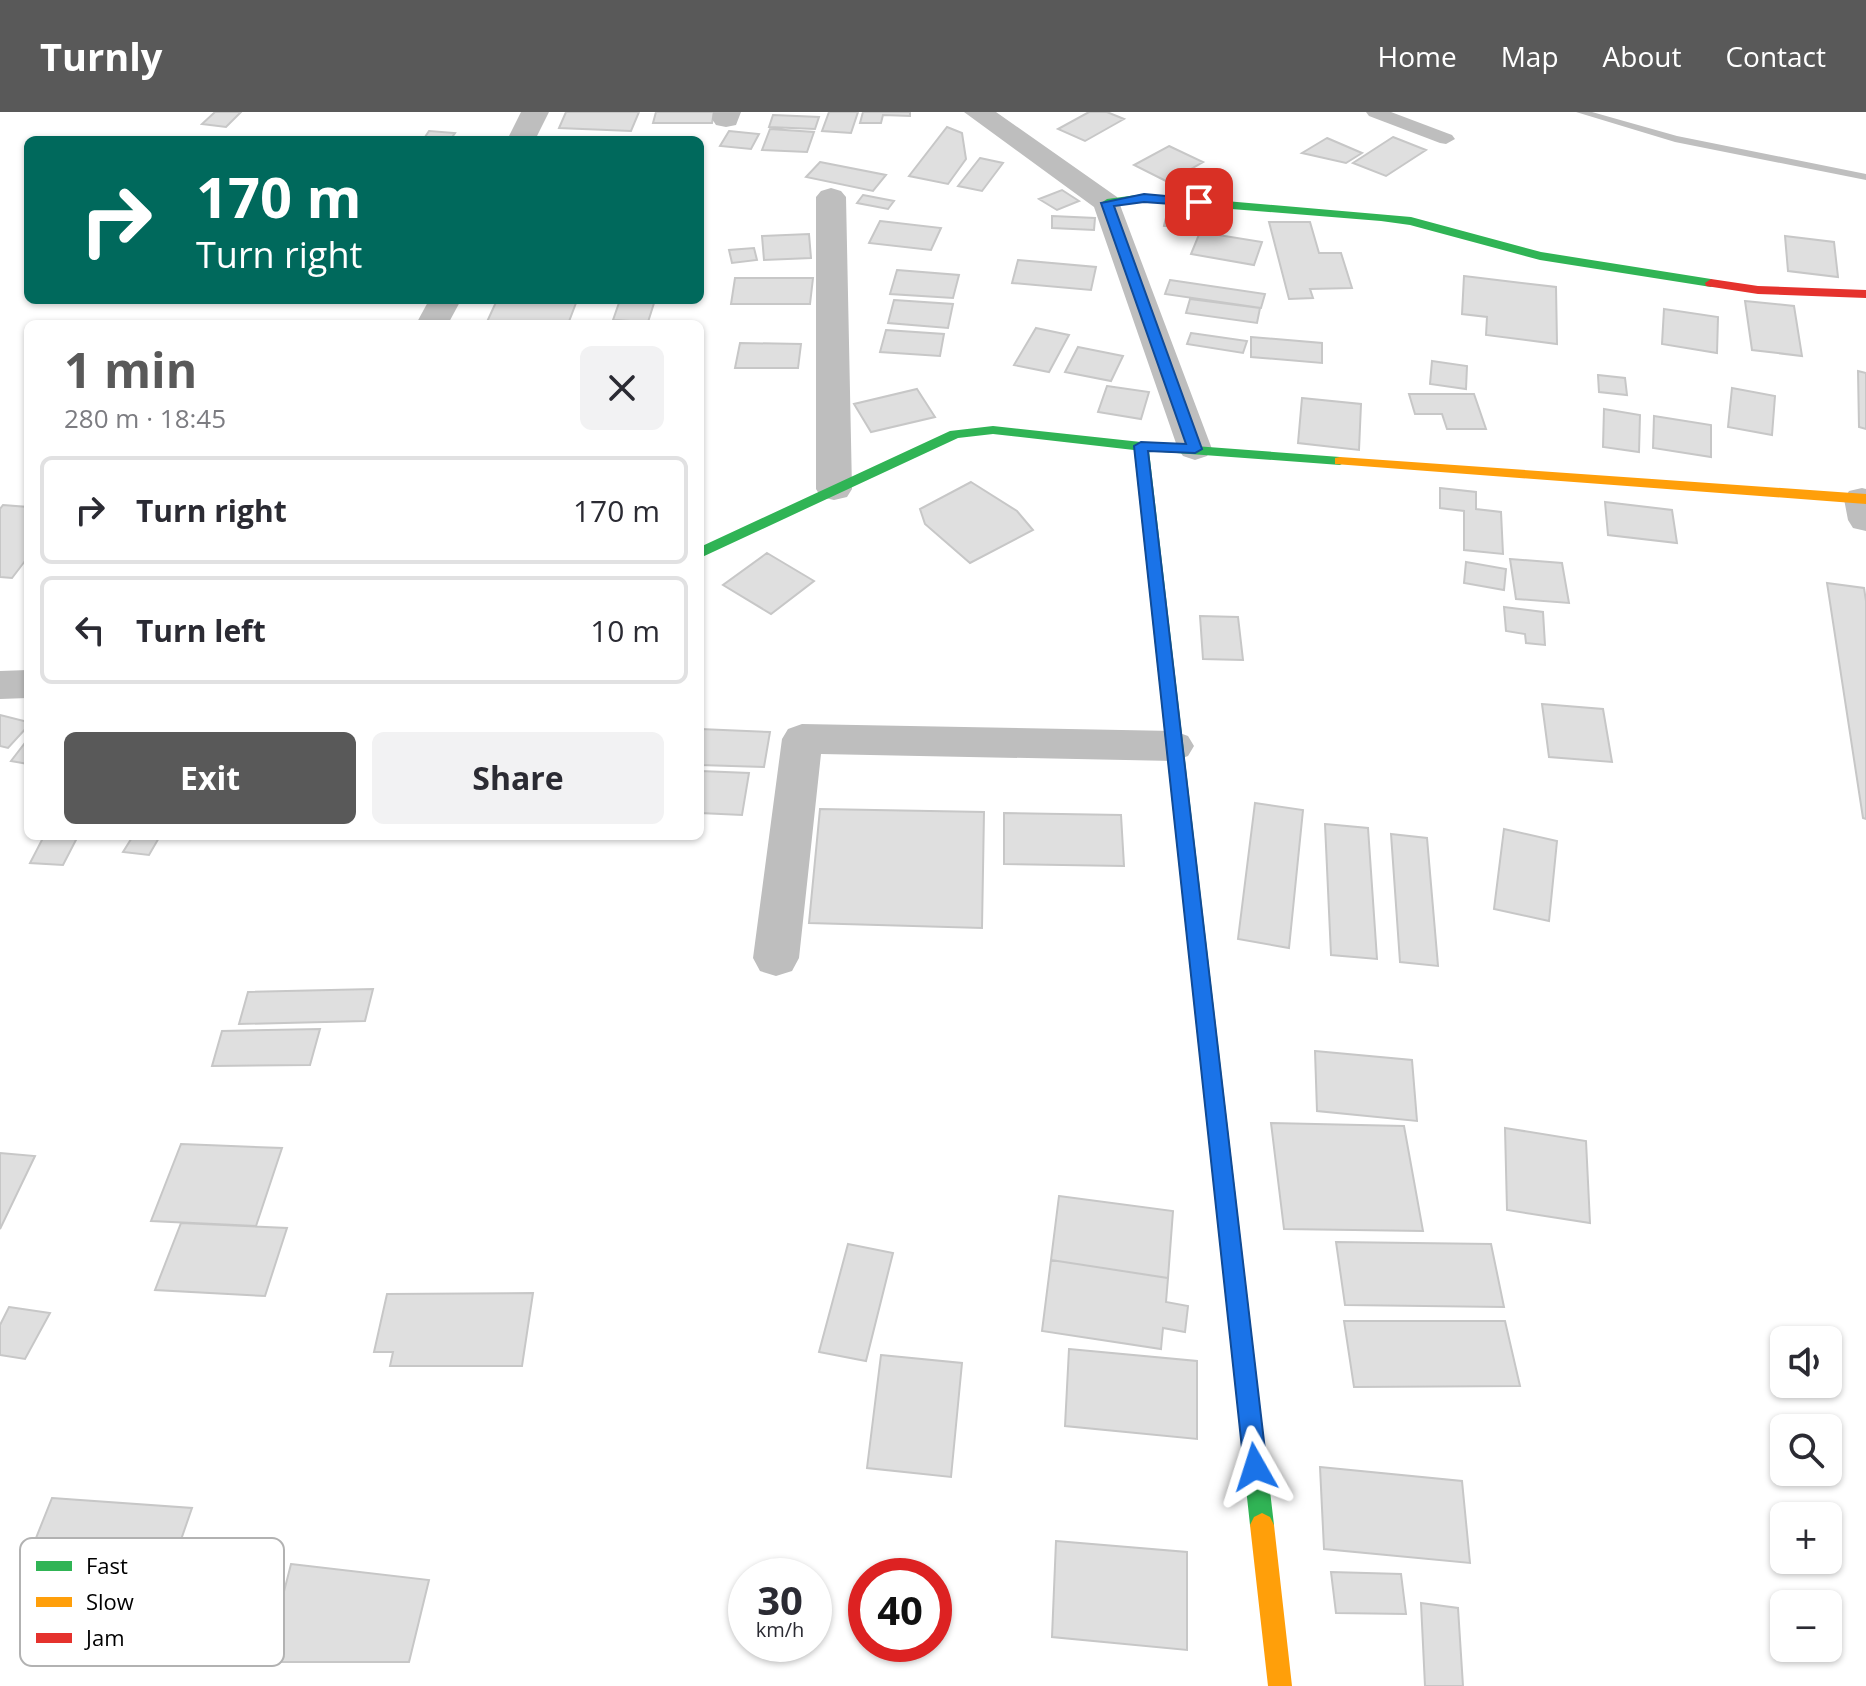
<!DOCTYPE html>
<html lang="en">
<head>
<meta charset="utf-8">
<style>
  body { margin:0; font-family:"Open Sans",sans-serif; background:#f2f2f3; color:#2b2b33; height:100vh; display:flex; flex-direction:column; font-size:30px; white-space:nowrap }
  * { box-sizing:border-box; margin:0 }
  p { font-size:26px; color:#7c7c81 }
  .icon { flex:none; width:44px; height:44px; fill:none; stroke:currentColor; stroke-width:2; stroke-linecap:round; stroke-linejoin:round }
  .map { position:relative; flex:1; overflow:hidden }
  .sheet { position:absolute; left:24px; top:208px; width:680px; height:520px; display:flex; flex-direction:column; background:#fff; border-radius:12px; box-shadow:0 2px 6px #0004 }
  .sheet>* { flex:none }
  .banner { position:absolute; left:24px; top:24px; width:680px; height:168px; border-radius:12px; box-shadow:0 2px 6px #0004; background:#00695c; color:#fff; overflow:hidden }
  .controls { position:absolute; left:1770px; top:1214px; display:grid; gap:16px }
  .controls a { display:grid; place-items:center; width:72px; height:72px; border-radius:12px; background:#fff; box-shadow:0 2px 6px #0004; font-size:40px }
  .speed { position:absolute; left:728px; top:1446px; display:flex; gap:16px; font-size:40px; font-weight:700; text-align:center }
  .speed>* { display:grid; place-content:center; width:104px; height:104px; border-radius:50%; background:#fff; box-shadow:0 2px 6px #0004; line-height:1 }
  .speed small { font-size:20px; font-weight:400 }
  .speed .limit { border:12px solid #d22; background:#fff; color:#111 }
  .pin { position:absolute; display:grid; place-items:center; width:68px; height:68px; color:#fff; margin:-34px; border-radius:16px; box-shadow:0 4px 12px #0006 }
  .me { position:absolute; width:88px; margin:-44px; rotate:354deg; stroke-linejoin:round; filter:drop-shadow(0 0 6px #0008) }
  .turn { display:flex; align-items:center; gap:28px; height:168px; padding:0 40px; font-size:36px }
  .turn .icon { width:104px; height:104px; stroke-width:2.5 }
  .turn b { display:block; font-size:56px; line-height:68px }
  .round { display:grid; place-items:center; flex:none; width:84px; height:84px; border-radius:12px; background:#f2f2f3 }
  .overview { display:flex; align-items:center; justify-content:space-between; height:136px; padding:0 40px }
  h1 { font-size:48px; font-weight:700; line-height:60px; color:#595959 }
  .primary-button { display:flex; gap:16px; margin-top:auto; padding:16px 40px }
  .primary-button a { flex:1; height:92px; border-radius:12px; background:#595959; color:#fff; font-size:32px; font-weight:700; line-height:92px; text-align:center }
  .primary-button a+a { background:#f2f2f3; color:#2b2b33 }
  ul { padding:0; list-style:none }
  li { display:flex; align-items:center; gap:24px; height:108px; margin:0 16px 12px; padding:0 24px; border:4px solid #e1e1e2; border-radius:12px }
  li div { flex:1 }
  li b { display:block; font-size:30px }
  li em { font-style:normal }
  header { display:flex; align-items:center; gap:48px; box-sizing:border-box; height:112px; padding:0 40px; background:#595959; color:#fff }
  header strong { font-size:38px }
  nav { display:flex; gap:44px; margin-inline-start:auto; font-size:28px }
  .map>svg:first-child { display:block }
</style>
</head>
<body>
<header>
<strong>Turnly</strong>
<nav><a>Home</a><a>Map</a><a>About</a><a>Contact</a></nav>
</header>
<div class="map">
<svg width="1866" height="1574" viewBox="0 0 1866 1574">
  <rect width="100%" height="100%" fill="#fff"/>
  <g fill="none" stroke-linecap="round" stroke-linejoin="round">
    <path fill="#bfbfbf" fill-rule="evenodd" d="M1576,0H1592L1677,24L1866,62V68L1675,30Z"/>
  </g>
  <path fill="#dfdfdf" stroke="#c7c7c7" stroke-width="2" d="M215,0H241L226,15L202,12Z
    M566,0H639L631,19L559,16Z
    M656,0H714L712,11H653Z
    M829,0H858L851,21L822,19Z
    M863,0H910V4L883,3L881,11H860Z
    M1089,0H1107L1124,7L1085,29L1058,17Z
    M773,3L819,5L815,17L769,15Z
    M947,15L962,21L966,47L948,72L909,64Z
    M770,17L814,20L807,40L762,38Z
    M429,19L455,21L450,28H423Z
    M729,19L759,22L751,37L720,34Z
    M1393,25L1426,38L1386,64L1353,51Z
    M1327,26L1362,41L1346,51L1302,41Z
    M1169,34L1203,50L1168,70L1134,53Z
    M980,46L1003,51L982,79L958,74Z
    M820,50L886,63L873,79L806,65Z
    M1062,78L1079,89L1057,98L1039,87Z
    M863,83L894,89L888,97L857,91Z
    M1169,93L1205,97L1202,111L1219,113L1218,120L1164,114Z
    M1052,104L1095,106L1094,118L1052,116Z
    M880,109L941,116L931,138L869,131Z
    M1269,110H1310L1319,141H1341L1352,176L1310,177L1313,186L1289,187Z
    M1200,120L1262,130L1254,153L1191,142Z
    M809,122L811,146L764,148L762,124Z
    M1785,124L1834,130L1838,165L1788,159Z
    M754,136L757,148L732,151L729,138Z
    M1018,148L1096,155L1091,178L1012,171Z
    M897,158L959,163L953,186L890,182Z
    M1464,164L1556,175L1557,232L1486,223L1487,205L1462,202Z
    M735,166H813L810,192H731Z
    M1170,168L1265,182L1261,196L1165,182Z
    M1190,187L1260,196L1257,211L1186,201Z
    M497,188H532L576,191L568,212H486Z
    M620,188H655L648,210L613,208Z
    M894,188L953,192L948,216L888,211Z
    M1745,189L1794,194L1802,244L1752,238Z
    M1664,197L1718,205L1717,241L1662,232Z
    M1036,216L1069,223L1049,260L1014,253Z
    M886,218L944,222L940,244L880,240Z
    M1191,221L1247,229L1243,241L1187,232Z
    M1251,225L1322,231V251L1251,245Z
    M740,231L801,232L798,256H735Z
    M1078,235L1123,244L1111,269L1065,260Z
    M1432,249L1467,254L1466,277L1430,272Z
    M1858,259L1866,261V317L1859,315Z
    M1598,263L1625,266L1627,283L1599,280Z
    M1107,274L1149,280L1141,307L1098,300Z
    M1732,276L1775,284L1772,323L1728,315Z
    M917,277L935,305L871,320L854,292Z
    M1409,282H1474L1486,317H1447L1442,302H1415Z
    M1302,286L1361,292L1359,338L1298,331Z
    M1604,297L1640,303L1639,340L1603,335Z
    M1654,304L1711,313V345L1653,336Z
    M971,370L1017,399L1033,418L970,451L925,412L920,397Z
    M1440,376L1476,380V397L1501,400L1503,442L1464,438V399L1440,396Z
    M1605,390L1672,398L1677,431L1608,423Z
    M3,393L28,395V445L12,466L0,465V397Z
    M767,441L814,469L771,502L723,473Z
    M1510,447L1562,451L1569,491L1516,487Z
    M1466,450L1506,457L1504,478L1464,471Z
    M1827,471L1864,476L1866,489V707L1863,706Z
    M1504,495L1543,500L1545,533L1526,531L1525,522L1506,519Z
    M1200,504L1238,505L1243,548L1203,547Z
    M1542,592L1603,597L1612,650L1549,645Z
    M0,603L28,610V614L8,636L0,634Z
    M700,617L770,620L764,655L700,653Z
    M28,627V652L11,649Z
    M700,659L749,661L742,703L700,701Z
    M1255,691L1303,698L1289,836L1238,827Z
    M820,697L984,700L982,816L809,811Z
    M1004,701L1121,703L1124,754L1004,752Z
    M1325,712L1368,716L1377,847L1331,843Z
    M1504,717L1557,729L1549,809L1494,797Z
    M1391,722L1427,726L1438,854L1400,850Z
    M44,724H78L63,753L30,751Z
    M133,724H160L149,743L123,740Z
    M373,877L365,909L239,912L248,880Z
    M320,917L310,953L212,954L222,919Z
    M1315,939L1412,948L1417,1009L1317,999Z
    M1271,1011L1404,1014L1423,1119L1284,1117Z
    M1505,1016L1586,1029L1590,1111L1507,1098Z
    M181,1032L282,1036L256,1114L151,1109Z
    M0,1041L35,1044L0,1117Z
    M1059,1084L1173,1099L1168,1166L1051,1148Z
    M181,1111L287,1116L265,1184L155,1178Z
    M1336,1130L1491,1132L1504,1195L1345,1193Z
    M848,1132L893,1141L866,1249L819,1240Z
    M1051,1148L1168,1166L1166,1190L1188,1194L1185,1220L1163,1216L1161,1237L1042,1219Z
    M533,1181L522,1254H390L393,1240H374L387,1182Z
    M9,1195L50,1201L25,1247L0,1243V1213Z
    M1344,1209H1505L1520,1274L1354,1275Z
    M1069,1237L1197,1249V1327L1065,1314Z
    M881,1243L962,1251L951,1365L867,1356Z
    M1320,1355L1462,1369L1470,1451L1324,1437Z
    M52,1386L192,1396L175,1445L32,1436Z
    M1056,1429L1187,1440V1538L1052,1525Z
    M291,1452L429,1468L409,1550H266Z
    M1331,1460L1401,1462L1406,1502L1336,1501Z
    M1421,1491L1458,1496L1463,1574H1425Z"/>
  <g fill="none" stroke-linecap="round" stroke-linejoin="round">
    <path fill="#bebebe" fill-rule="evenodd" d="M1366,0H1391L1452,23L1455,27L1446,32L1440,31L1369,4Z"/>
    <path fill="#bebebe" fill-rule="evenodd" d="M521,0H549L535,28H507Z
      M713,0H741L736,13L726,15L716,13L712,7Z
      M964,0H996L1117,85L1212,337L1207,344L1195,348L1183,344L1178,337L1094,95Z
      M831,76L841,79L846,85L852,377L847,385L834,388L821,385L816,377V85L821,79Z
      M429,188H461L448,212H416Z
      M1862,376L1866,377V419L1853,416L1848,408L1844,387L1849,379Z
      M28,558V586L0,587V559Z
      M802,612L1174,619L1188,624L1194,634L1188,644L1174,649L821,642L799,846L792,859L776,864L760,859L753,846L782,627L788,617Z"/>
    <path fill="#30b455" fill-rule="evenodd" d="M1144,82L1411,105L1541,140L1711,167L1717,171L1711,175L1540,148L1410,113L1381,109L1144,90L1107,95L1101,91L1107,87Z
      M993,314L1141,330L1340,345L1347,349L1340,353L1149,339L1274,1413L1270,1421L1262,1425L1254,1421L1250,1413L1134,338L993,322L958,326L700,446V435L950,319Z"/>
    <path fill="#ff9f0a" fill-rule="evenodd" d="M1340,345L1866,382V392L1335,352V346Z
      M1262,1401L1270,1405L1274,1413L1292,1574H1268L1250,1413L1254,1405Z"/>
    <path fill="#e5322d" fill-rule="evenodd" d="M1711,167L1758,174L1866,178V186L1758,182L1706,174L1705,171Z"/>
  </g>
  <path fill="#1a73e8" stroke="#114b97" stroke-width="2" d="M1144,82L1199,87L1205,90L1199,94L1144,90L1114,94L1202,337L1195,341L1148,339L1267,1355L1263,1363L1255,1366L1247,1363L1244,1355L1134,334L1141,330L1186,332L1101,91Z"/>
  <rect x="20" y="1426" width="264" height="128" rx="12" fill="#fff" stroke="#b2b2b2" stroke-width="2"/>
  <rect x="36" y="1449" width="36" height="10" fill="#30b455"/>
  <rect x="36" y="1485" width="36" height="10" fill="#ff9f0a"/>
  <rect x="36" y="1521" width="36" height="10" fill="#e5322d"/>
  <g font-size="22" fill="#000">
    <text x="86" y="1462">Fast</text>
    <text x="86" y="1498">Slow</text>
    <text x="86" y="1534">Jam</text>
  </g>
</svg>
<div class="controls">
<a><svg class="icon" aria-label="sound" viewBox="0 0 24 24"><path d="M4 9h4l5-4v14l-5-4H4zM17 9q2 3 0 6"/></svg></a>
<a><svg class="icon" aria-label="search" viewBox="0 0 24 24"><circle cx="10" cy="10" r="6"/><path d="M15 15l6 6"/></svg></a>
<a>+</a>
<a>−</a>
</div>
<div class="speed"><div>30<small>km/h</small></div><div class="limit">40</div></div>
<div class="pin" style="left:1199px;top:90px;background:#d93025"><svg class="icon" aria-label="arrive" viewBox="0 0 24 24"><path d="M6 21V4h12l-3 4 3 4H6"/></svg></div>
<svg class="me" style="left:1255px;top:1355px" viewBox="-20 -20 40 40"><path d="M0-17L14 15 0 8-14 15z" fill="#1a73e8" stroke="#fff" stroke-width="4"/></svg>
<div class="banner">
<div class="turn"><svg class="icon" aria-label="right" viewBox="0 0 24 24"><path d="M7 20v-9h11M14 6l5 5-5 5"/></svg><div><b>170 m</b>Turn right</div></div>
</div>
<section class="sheet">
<div class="overview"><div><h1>1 min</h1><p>280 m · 18:45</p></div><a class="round"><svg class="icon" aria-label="close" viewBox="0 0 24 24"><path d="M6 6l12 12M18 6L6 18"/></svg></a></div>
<ul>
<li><svg class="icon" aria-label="right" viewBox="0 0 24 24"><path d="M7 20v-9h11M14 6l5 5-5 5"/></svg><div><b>Turn right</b></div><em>170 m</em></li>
<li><svg class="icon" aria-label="left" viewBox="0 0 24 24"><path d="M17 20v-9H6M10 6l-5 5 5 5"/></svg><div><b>Turn left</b></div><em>10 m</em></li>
</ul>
<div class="primary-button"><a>Exit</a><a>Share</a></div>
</section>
</div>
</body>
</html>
